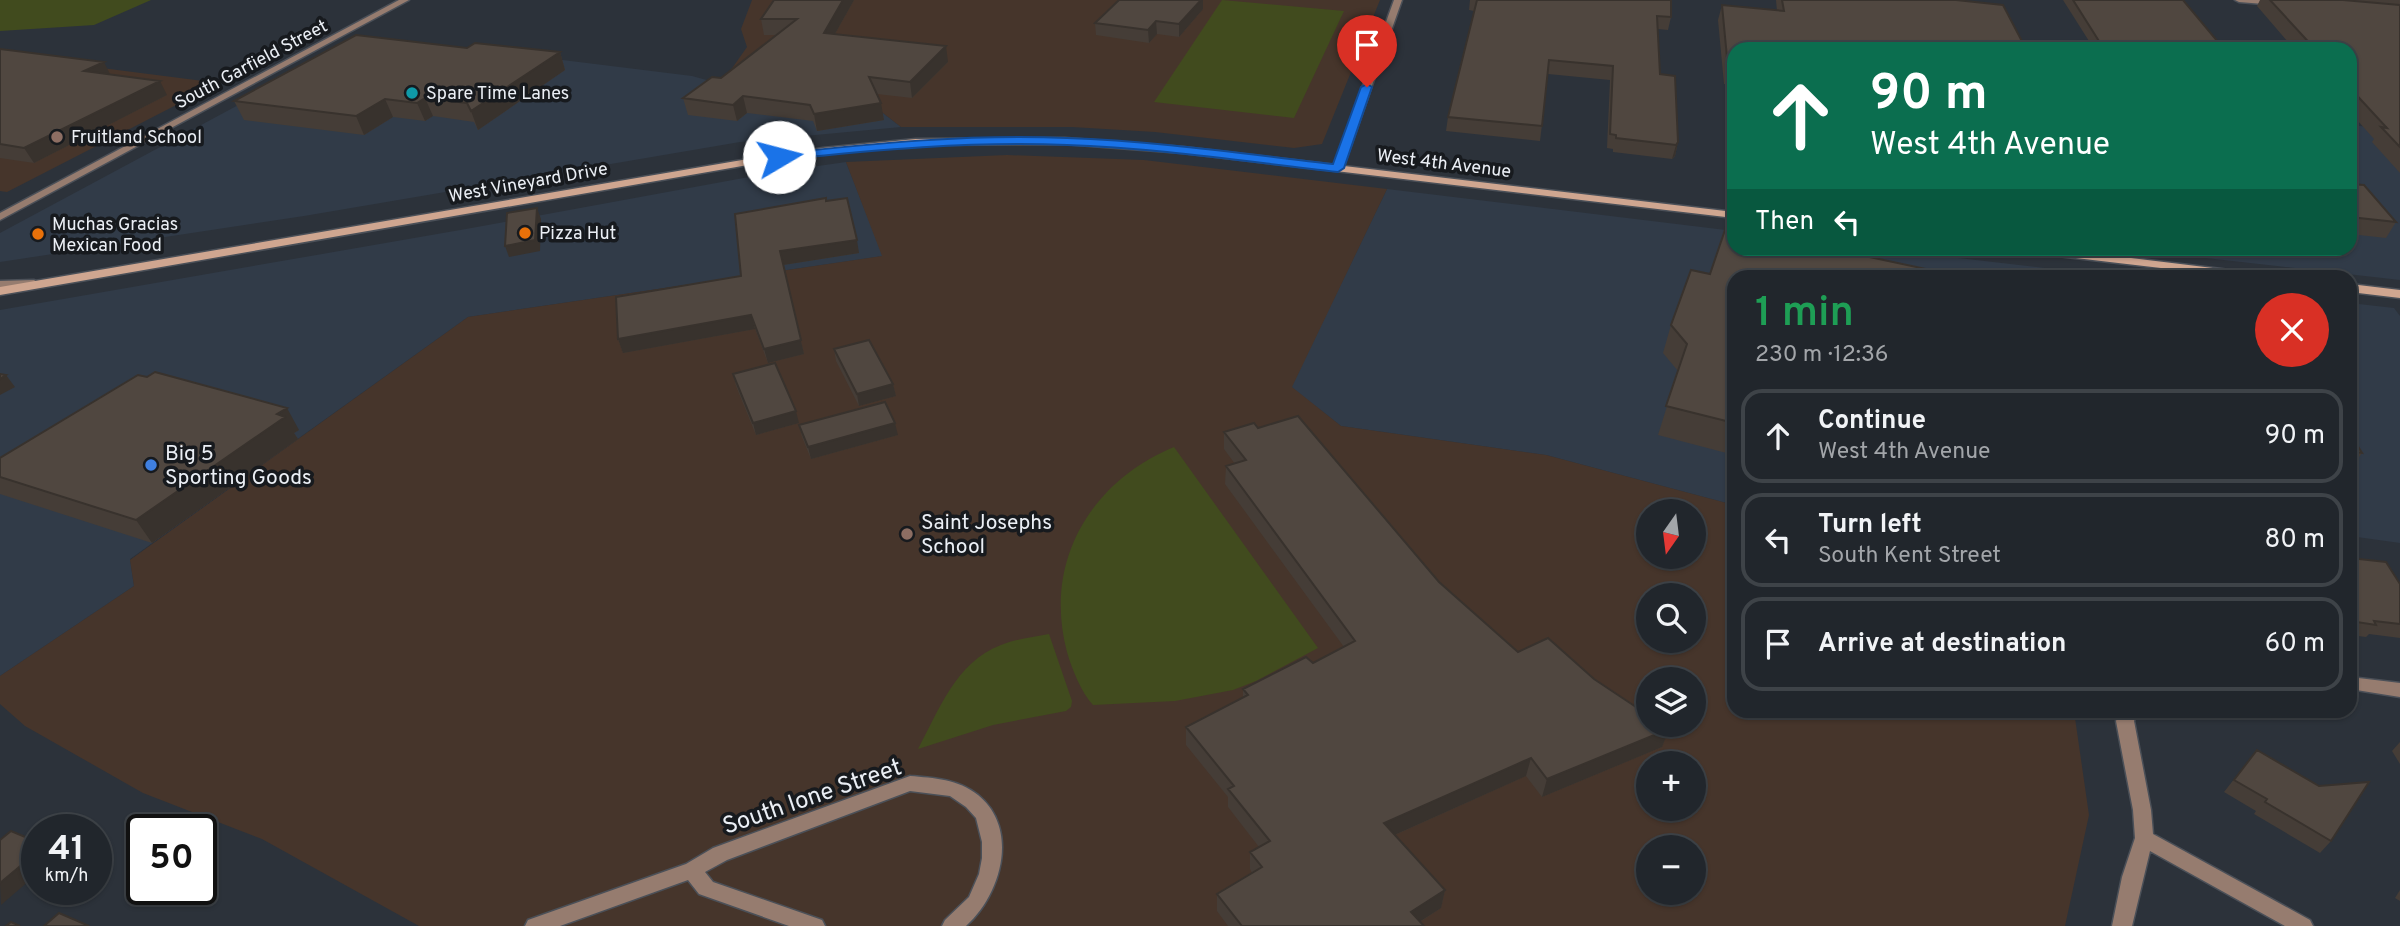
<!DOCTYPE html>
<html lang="en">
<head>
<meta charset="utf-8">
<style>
  body { margin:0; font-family:Overpass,sans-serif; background:#2d3238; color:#f1f3f6; height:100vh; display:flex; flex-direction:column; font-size:26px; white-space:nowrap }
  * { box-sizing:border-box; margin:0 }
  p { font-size:23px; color:#a2a5a9 }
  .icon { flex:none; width:38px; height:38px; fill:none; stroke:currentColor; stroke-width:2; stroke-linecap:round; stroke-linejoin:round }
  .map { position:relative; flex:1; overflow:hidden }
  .drawer { position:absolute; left:1727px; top:270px; width:630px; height:448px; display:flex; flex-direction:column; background:#21262c; border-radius:21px; box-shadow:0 2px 5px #0004,0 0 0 2px #3e4348 }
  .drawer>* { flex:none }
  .banner { position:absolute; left:1727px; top:42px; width:630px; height:214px; border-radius:21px; box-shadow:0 2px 5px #0004,0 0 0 2px #3e4348; background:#0b6e4f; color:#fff; overflow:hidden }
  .needle { width:46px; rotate:194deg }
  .buttons { position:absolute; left:1636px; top:499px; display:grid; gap:14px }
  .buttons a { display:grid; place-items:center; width:70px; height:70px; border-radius:50%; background:#21262c; box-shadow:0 2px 5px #0004,0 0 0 2px #3e4348; font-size:35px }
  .speed { position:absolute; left:21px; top:814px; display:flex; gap:14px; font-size:35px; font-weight:700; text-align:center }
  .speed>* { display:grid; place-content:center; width:91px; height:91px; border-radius:50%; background:#21262c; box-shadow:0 2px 5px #0004,0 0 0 2px #3e4348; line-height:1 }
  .speed small { font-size:18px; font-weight:400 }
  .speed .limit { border:4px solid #111; border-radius:10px; background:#fff; color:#111 }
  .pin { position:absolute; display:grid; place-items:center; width:60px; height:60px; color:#fff; margin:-72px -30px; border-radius:50% 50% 50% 0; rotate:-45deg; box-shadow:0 0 7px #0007 }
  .pin .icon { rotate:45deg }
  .me { position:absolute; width:77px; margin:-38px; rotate:82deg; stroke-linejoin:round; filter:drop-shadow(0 0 5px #0008) }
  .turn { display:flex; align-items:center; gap:24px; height:147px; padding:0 28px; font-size:32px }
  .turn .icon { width:91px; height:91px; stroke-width:2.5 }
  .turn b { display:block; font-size:49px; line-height:60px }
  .then { display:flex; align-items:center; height:66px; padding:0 28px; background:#0003; gap:14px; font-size:26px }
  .round { display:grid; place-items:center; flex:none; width:74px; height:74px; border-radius:37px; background:#2d3238 }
  .summary { display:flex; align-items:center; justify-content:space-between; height:119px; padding:0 28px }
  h1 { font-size:42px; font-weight:600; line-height:52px; color:#1e9e55 }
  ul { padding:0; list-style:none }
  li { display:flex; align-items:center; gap:21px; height:94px; margin:0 14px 10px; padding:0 14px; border:4px solid #3e4348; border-radius:21px }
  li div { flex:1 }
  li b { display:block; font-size:26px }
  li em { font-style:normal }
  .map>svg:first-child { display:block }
</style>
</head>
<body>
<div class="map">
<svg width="2400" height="926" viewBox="0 0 2400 926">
  <rect width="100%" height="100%" fill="#2c323a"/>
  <path fill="#313b48" d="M367,36L692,76L721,84L874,106L901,127L740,142L304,216L0,262V233Z
    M2350,125L2400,130V280L2126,249L2350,248Z
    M846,162L883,256L468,317L130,559L134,586L0,676V310L466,229L776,172Z
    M1387,189L1734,231V248L1881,249L2115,276H1734V505L1546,455L1341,426L1291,387Z
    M2350,303L2394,308L2400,316V543L2350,536Z"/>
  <path fill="#46352b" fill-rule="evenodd" d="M752,0H1380L1322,144L1294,148L1155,132L1072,127H901L874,106L721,84L747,47L741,29Z
    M0,55L219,83L7,192L0,191Z
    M1007,155L1144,160L1387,189L1292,387L1341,426L1546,455L1734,505V710L2074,711L2089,815L2065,926H419L262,839L143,793L25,726L0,704V676L134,586L130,560L468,317L882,256L846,162ZM1648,511H1694V556H1648ZM1648,595H1694V640H1648ZM1648,679H1694V724H1648ZM1648,763H1694V808H1648ZM1648,847H1694V892H1648Z"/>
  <path fill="#414b1e" d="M0,0H151L94,25L0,31Z
    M1222,0L1344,11L1294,118L1154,102Z
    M1174,447L1318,648L1256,681L1233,690L1175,701L1093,705C1081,692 1072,669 1067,652C1043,562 1090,482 1174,447Z
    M1049,634L1072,701L1071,707L1066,711L993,725L918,749C939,710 956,662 1001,645C1016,639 1033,637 1049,634Z"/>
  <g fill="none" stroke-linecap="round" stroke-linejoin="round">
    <g stroke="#4b5058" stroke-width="3">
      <path id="minor" d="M1394,0H1402L1343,168L1342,170H1334L1333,168Z
        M2235,0H2269L2280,3L2276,5L2239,2Z
        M2350,677L2400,683V697L2350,689Z
        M2121,710H2138L2134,721L2151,810L2153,834L2310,920L2313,926H2285L2150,851L2132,926H2112L2122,877L2135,838L2133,810L2116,721Z
        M910,776C934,778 958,779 978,795C1020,829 1001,895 966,926H942L945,920L969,897L979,874L982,858V842L976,818L966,807L950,796L910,791L727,860L705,872L713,882L822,920L825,926H789L699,894L688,880L560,926H525L528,920L686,864L713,848Z"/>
    </g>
    <g stroke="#4b5058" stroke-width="3">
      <path id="tertiary" d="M399,0H409L0,220V213Z
        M34,280L40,284L38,286L0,289V281Z"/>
    </g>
    <g stroke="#4b5058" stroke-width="3">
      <path id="secondary" d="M1065,138L1183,147L1734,212V218L1183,153L1065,144L916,145L823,154L748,165L0,295V287L748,159L823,148L916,139Z
        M2011,248H2049L2254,273L2260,276H2229L2016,251Z
        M2350,284L2400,290V298L2350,292Z"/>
    </g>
    <use href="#minor" fill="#967c6f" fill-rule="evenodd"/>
    <use href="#tertiary" fill="#967c6f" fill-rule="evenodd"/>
    <use href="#secondary" fill="#cfa690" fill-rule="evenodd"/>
  </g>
  <path fill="#453d37" d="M854,0L835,34L948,62L912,98L877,94L884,120L817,131L813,121L747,113L737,121L688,115L683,98L721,78L777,35H764L761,19Z
    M1119,0H1203V9L1179,37L1157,34L1149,43L1096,35L1095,23Z
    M1470,0H1671V17L1668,30L1658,29L1660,74L1678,142L1675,156L1672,159L1613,152V149L1607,148L1610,80L1548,74L1540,141L1446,131L1448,117L1474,11L1469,10Z
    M1776,0H1956L1734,49V85L1724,84L1718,20L1722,5L1777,11Z
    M2063,0H2183L2224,49H2094Z
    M2260,0H2400V173L2372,142L2374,139L2350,112V49H2294L2257,6Z
    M467,48L560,52L565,70L478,130L474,122L433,116L425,121L393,117L364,135L244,120L234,101Z
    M0,49L110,74L167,95L34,163L0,158Z
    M2350,184L2396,222L2386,238L2350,234Z
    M826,201L859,253L783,265L804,354L768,363L755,329L623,353L618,339L741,276Z
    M1710,274L1734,276V455L1658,435L1678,371L1663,353L1671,325Z
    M834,349L893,384L896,396L859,406L836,361Z
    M733,374L799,423L756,435L736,386Z
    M799,425L898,435L811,459L802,437Z
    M1258,428L1439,582L1518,652L1594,679L1669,729L1662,747L1542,797L1526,776L1395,835L1445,890L1441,908L1420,922L1424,926H1228L1217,911V894L1252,873L1250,869V852L1259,847L1228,807V797L1186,745V727L1243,697V689L1313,663L1344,647L1225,484L1226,466L1235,464L1224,449V432Z
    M299,430L294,433L298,439L152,543L0,494V458Z
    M2350,434L2362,453L2350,469Z
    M2350,558L2400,584V638L2369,634L2366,637L2350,635Z
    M2400,742V764L2392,751Z
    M2257,750L2331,841L2320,853L2254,814L2256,811L2224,792Z
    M2400,890V901L2395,898Z"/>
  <path fill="#38322d" d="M843,0H854L827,48L824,33Z
    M1201,0H1203V9L1179,37V24Z
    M1156,21L1157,34L1149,43L1148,30Z
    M946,46L948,62L912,98L910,82Z
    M560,52L565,70L478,130L471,111Z
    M104,62L111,76L84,71Z
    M160,81L167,95L34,163L24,148Z
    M743,96L747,113L737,121L733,105Z
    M425,98L433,116L425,121L417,103Z
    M385,99L393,117L364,135L356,116Z
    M881,103L884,120L817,131L814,114Z
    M1678,142L1675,156L1672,159L1676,145Z
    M537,208L541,219L540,251L509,257L505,246Z
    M857,240L859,253L783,265L804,354L768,363L764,349L780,251Z
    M751,315L755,329L623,353L618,339Z
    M6,375L15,387L0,395V379Z
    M893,384L896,396L859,406L857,394Z
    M287,408L299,430L294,433L298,439L152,543L136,520Z
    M796,411L799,423L756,435L753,423Z
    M895,423L898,435L811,459L808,447Z
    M1669,729L1662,747L1542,797L1547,779Z
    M1531,758L1526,776L1381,841L1384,823Z
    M37,852V874L1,905L0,883Z
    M1445,890L1441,908L1413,926L1411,912Z"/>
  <path fill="#504740" stroke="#38322d" stroke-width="2" d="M774,0H843L824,33L946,46L910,82L869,77L881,103L814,114L810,105L743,96L733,105L683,98L712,77L721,78L797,19H761Z
    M1119,0H1201L1179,24L1156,21L1148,30L1095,23Z
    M1477,0H1671V17L1657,16L1660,74L1675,76L1678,142L1676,145L1616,138V135L1610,134L1613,66L1549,60L1542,126L1448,117Z
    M1782,0H1956L2003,5L2026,49H1734V68H1728L1722,5L1784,11Z
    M2073,0H2183L2224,49H2104Z
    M2270,0H2343L2400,5V147L2381,127L2387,128L2350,88V49H2315Z
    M356,35L467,48L475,43L560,52L471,111L467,103L425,98L417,103L385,99L356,116L234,101Z
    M0,49L104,62L84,71L160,81L24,148L0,144Z
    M2350,184L2364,185L2396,222L2350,217Z
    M826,198V201L847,198L857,240L780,251L801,340L764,349L751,315L618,339L616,297L741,276L735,214Z
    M537,208L535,240L505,246L507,213Z
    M1726,227L1734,229V248H1827L1926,269V276H1734V423L1666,406L1687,344L1671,325L1691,270L1710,274Z
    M869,340L893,384L857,394L834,349Z
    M775,363L796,411L753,423L733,374Z
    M155,372L287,408L277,414L285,417L136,520L0,477V458L138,375L147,377Z
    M0,374L6,375L0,379Z
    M885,402L895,423L808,447L799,425Z
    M1298,416L1439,582L1518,652L1548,638L1594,679L1648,715V724H1662L1669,729L1547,779L1531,758L1384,823L1445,890L1411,912L1424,926H1242L1217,894L1262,867L1250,852L1270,841L1228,789L1234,786L1186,727L1248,695L1243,689L1306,657L1313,663L1355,641L1226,466L1246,460L1224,432L1254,423L1258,428Z
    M2350,434L2362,453L2350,451Z
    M2350,558L2386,562L2400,584V624L2374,621L2376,625L2350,621Z
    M2257,750L2319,786L2369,782L2331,841L2265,802L2267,799L2234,780Z
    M11,831L37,842V852L0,883V840Z
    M59,913L89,926H44Z
    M11,922L20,926H6Z"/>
  <path fill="#1a73e8" stroke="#114b97" stroke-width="2" d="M1367,84L1372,87L1344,168L1338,172C1248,162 1157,148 1067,145C970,141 875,150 779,160L773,157L779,154C875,143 970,134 1067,138C1156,141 1245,154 1333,164L1361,87Z"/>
  <circle fill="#0f9aa8" stroke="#171a1e" stroke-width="2.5" cx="412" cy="93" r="7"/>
  <g fill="#8d6e63" stroke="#171a1e" stroke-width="2.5">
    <circle cx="57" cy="137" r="7"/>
    <circle cx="907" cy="534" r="7"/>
  </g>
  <g fill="#e8710a" stroke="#171a1e" stroke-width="2.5">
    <circle cx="525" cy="233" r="7"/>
    <circle cx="38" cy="234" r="7"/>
  </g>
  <circle fill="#3f7fe0" stroke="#171a1e" stroke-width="2.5" cx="151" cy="465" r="7"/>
  <g text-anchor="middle" stroke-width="7" stroke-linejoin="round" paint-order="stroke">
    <g font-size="18" fill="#ebeff5" stroke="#171a1e">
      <text transform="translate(251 64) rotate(-28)" y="6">South Garfield Street</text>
      <text transform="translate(1444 163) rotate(7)" y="6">West 4th Avenue</text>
      <text transform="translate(528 182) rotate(-10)" y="6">West Vineyard Drive</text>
    </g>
    <g font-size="18" fill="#ebeff5" stroke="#171a1e" text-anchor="start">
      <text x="426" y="99">Spare Time Lanes</text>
      <text x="71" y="143">Fruitland School</text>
      <text x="52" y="230">Muchas Gracias<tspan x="52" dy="21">Mexican Food</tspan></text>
      <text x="539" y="239">Pizza Hut</text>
    </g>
    <g font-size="21" fill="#ebeff5" stroke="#171a1e" text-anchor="start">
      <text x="165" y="460">Big 5<tspan x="165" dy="24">Sporting Goods</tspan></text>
      <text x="921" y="529">Saint Josephs<tspan x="921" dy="24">School</tspan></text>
    </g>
    <g font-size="24" fill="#ebeff5" stroke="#171a1e">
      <text transform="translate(812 796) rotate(-19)" y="8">South Ione Street</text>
    </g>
  </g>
</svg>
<div class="buttons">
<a><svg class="needle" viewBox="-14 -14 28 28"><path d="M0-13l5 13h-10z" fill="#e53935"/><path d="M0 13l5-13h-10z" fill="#a2a5a9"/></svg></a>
<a><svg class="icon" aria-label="search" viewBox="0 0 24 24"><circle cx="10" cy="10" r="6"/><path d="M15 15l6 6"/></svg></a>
<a><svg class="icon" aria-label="layers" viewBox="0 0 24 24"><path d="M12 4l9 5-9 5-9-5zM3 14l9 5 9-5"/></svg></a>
<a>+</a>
<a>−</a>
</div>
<div class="speed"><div>41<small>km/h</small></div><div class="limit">50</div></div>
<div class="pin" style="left:1367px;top:87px;background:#d93025"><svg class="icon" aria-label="arrive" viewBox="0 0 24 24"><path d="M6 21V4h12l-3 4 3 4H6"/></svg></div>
<svg class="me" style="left:779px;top:157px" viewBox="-20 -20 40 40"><circle r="19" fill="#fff"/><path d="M0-13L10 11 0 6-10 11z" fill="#1a73e8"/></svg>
<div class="banner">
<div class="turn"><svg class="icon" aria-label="ahead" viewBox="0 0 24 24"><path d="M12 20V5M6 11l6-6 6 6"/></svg><div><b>90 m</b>West 4th Avenue</div></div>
<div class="then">Then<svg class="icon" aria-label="left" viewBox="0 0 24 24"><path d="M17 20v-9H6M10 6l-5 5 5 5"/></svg></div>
</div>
<section class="drawer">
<div class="summary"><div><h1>1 min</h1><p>230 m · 12:36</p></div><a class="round" style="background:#d93025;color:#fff"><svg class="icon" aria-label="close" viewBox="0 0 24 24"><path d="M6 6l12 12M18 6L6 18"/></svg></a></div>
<ul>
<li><svg class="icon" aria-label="ahead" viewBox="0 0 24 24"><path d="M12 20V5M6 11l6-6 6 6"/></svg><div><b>Continue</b><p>West 4th Avenue</p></div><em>90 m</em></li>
<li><svg class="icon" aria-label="left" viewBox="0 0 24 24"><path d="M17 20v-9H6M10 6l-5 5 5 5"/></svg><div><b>Turn left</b><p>South Kent Street</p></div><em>80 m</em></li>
<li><svg class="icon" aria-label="arrive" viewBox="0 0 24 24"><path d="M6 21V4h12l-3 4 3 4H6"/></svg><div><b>Arrive at destination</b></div><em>60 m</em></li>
</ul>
</section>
</div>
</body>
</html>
